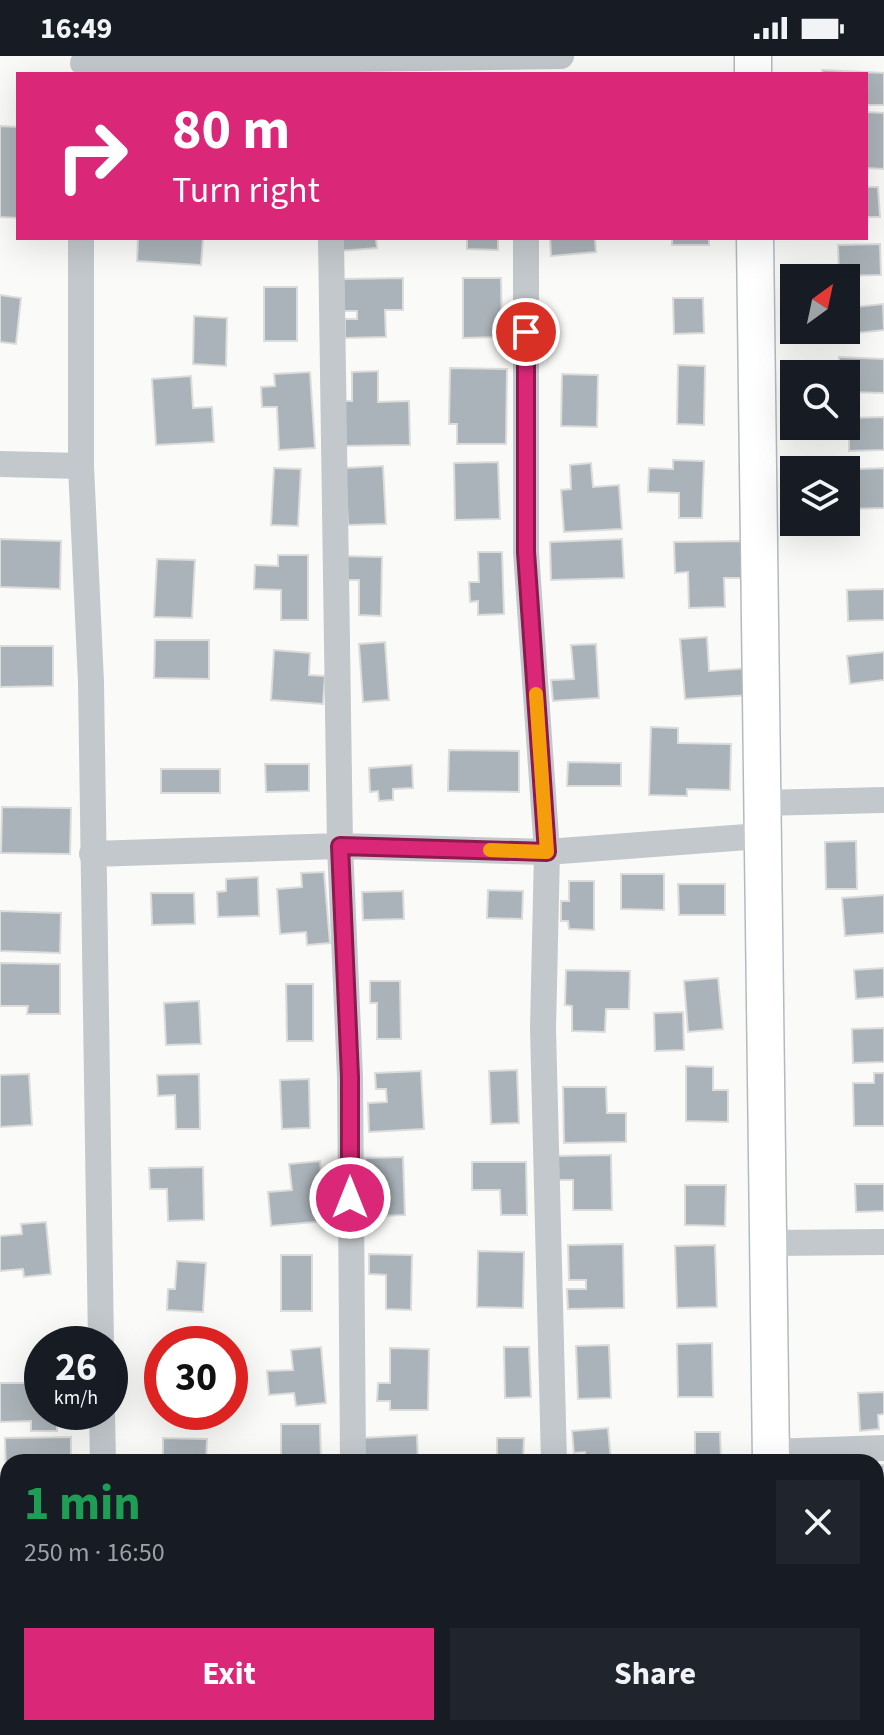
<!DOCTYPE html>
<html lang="en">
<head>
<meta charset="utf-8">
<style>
  body { margin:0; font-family:"Source Sans 3",sans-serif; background:#20242c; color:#f1f3f6; height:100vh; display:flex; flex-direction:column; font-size:30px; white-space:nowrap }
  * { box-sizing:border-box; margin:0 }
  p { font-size:26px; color:#9ea1a6 }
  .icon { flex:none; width:44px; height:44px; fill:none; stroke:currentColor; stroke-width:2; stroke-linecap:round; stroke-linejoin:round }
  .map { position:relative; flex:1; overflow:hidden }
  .drawer { position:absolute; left:0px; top:1398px; width:884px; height:282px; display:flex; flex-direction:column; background:#171b24; border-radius:24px 24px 0 0; box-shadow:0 8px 32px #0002 }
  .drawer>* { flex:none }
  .hud { position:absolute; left:16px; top:16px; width:852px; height:168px; border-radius:0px; box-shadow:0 8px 32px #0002; background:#db2777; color:#fff; overflow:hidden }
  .needle { width:52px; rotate:33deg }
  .controls { position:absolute; left:780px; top:208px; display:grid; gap:16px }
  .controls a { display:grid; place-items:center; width:80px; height:80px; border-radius:0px; background:#171b24; box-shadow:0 8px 32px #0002; font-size:40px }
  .speed { position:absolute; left:24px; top:1270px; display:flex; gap:16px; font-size:40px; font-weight:700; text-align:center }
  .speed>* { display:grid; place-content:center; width:104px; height:104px; border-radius:50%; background:#171b24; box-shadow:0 8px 32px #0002; line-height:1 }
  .speed small { font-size:20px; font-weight:400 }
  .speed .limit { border:12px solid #d22; background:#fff; color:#111 }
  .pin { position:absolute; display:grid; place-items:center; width:68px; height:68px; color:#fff; margin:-34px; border:4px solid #fff; border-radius:50%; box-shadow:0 2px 8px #0007 }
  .me { position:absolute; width:88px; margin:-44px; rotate:0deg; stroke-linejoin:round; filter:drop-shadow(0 0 6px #0008) }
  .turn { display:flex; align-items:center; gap:28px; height:168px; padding:0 24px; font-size:36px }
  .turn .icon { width:104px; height:104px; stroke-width:2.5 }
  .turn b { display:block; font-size:56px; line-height:68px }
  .round { display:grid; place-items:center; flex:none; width:84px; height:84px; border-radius:0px; background:#20242c }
  .summary { display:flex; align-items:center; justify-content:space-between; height:136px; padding:0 24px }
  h1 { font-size:48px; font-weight:700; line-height:60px; color:#1e9e55 }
  .primary-button { display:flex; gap:16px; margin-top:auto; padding:16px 24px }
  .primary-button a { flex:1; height:92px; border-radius:0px; background:#db2777; color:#fff; font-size:32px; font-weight:700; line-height:92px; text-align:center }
  .primary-button a+a { background:#20242c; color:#f1f3f6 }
  .status { display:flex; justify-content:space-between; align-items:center; height:56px; padding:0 40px; background:#171b24; direction:ltr }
  .status svg { height:22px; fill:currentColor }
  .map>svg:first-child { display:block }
</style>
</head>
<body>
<div class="status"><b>16:49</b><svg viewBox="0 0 49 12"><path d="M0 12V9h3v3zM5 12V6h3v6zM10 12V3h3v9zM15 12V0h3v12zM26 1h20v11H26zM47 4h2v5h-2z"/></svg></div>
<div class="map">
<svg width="884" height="1679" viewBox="0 0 884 1679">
  <rect width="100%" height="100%" fill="#fafaf8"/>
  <path fill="#aab3b9" stroke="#dcdcda" stroke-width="2" d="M822,14L884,17V49H866V18H822Z
    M866,56L884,57V113L866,112Z
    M0,70L18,71V162L0,161Z
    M866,131H878L880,161H866Z
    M138,182H203L201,209L137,205Z
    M338,182H376L377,192L339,195Z
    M467,182H498V194L467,193Z
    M550,182H595L596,196L551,200Z
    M672,182H709V189H672Z
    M880,188L881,219L839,220L838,189Z
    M403,222V254H385L386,281L345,282V263H357V255H344L343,223Z
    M463,222H501L502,281L463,282Z
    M264,231H297V285H264Z
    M0,239L21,242L16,288L0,286Z
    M673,242H703L704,277L674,278Z
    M883,248L884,274L848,278L846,252Z
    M194,260L227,262L226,310L193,308Z
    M839,301L884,303V337L846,336V318H839Z
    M678,309L705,310L704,369L677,368Z
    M450,312L507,313L506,388H457V368H449Z
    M378,315V346L409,345L410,389L343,390L342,345H352V316Z
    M310,316L315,392L279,394L277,351H262L261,331L275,330L274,318Z
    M562,318L598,319L597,371L561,370Z
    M191,320L193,352L212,351L214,386L156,389L152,323Z
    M884,361V394L849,395V362Z
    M673,404L704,405L702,462H679V437L648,436L649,412L673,413Z
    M498,406L500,463L455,464L454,407Z
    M591,407L593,431L619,429L622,473L564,476L561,434L571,433L570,409Z
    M383,410L386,468L348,469L345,412Z
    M274,412L301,413L298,470L271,469Z
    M884,412V452L846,453V414H836Z
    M0,483L61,485L60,533L0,531Z
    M622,483L624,522L551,524L550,486Z
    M743,485L744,522H724L725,551L689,552L688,516L675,517L674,486Z
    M478,496H502L504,558L478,559V545L470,546L469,526H479Z
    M278,499H308V564H281V534L254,533L255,509L278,510Z
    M344,500L382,501L381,560L359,559V524H344Z
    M157,503L195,504L192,562L154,561Z
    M884,533V564L848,565L847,534Z
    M707,581L709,615L750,612L752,639L685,643L680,583Z
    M155,584H209V623L154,622Z
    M385,586L389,644L363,646L359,588Z
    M596,588L599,642L553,645L551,624L574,623L571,589Z
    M0,590H53V630L0,631Z
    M274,594L310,597L309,619L325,620L323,648L271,644Z
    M884,596V624L850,628L847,600Z
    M651,671L678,672V687L731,688L730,734L687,733V740L649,739Z
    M449,694L519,695V736L448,735Z
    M568,706L621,707V730H567Z
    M265,708H309V735L266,736Z
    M412,709L413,732L393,733V744L379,745L378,735L370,736L369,712Z
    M161,713H220V737H161Z
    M2,751L71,752L70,798L1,797Z
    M856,785L857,833H826L825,786Z
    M324,816L330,887L307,889L306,876L280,878L277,833L302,831L301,817Z
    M621,818H664V854L621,853Z
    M258,821L259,860L218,861L217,836L226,835V823Z
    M569,825H594V874L569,873L568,865H561V845H569Z
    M678,828H725V859H679Z
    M488,834L523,835L522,863L487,862Z
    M403,835L404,863L363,864L362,836Z
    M151,837H194L195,868L152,869Z
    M884,839V877L845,880L842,842Z
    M0,855L61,857L60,897L0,895Z
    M0,907L60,908V958H27L28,950H0Z
    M884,912V941L856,943L854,914Z
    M566,914L630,915L629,953H606L605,976L572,975V950L565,949Z
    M718,922L723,973L688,976L684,925Z
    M370,925H400L401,983H377V947H370Z
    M286,928H313V985H287Z
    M199,945L201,988L166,989L164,947Z
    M683,956L684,994L655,995L654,957Z
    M884,972V1006L853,1007L852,973Z
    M686,1010L713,1011V1034H728V1066L686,1065Z
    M517,1014L519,1067L491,1068L489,1015Z
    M421,1015L424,1073L369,1076L368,1047L387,1046L386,1033H376L375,1017Z
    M874,1017H884V1070H854L853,1027H874Z
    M29,1018L32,1069L0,1071V1019Z
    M199,1018L200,1073H176L175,1039L158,1040L157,1019Z
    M309,1023L310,1072L282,1073L280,1024Z
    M563,1031H606L607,1057H626V1086L564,1087Z
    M611,1099L612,1154H573V1124H554L553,1100Z
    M403,1101L405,1159L378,1160L377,1127H365V1102Z
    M320,1105L325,1165L271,1170L268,1136L292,1134L289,1108Z
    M472,1106H526L527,1159H501L500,1134H472Z
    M203,1111L204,1164L168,1165L167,1133H150L149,1112Z
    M855,1128H884V1155L856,1156Z
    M685,1129H726L725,1170L685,1169Z
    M46,1166L51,1218L24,1221L23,1213L0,1215V1180L22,1178L21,1168Z
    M623,1188L624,1252L568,1253L567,1233H586V1224H569L568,1189Z
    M715,1189L717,1251L677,1252L675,1190Z
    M478,1195L524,1196L523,1252L477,1251Z
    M369,1198L412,1199L411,1254L386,1253V1219L369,1218Z
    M281,1199H312V1255H281Z
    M177,1205L206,1207L203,1256L167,1254L168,1233H175Z
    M712,1287L713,1341H678L677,1288Z
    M609,1289L611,1342L578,1343L576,1290Z
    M321,1291L326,1347L296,1350L294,1337L269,1339L267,1315L293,1314L291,1294Z
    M504,1291H529L531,1341L505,1342Z
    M390,1292L429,1293L428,1354H390V1345H377L378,1327H390Z
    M0,1327H42V1356H73V1367H57V1375H31V1365L0,1366Z
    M884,1336V1358L878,1359L879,1373L860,1375L858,1337Z
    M281,1368H320L321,1406H281Z
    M608,1372L611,1406H586L585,1396L574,1397L572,1375Z
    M695,1376H720L721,1406H695Z
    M417,1379L418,1406H392L391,1399L379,1400V1406H362L361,1382Z
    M71,1381V1406H8L6,1421L5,1382Z
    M163,1382L207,1383L206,1406H179L180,1401H163Z
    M497,1382H524L523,1406H497Z
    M876,1409H884V1466H876Z
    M0,1452H8V1501H0Z
    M876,1523H884V1569L876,1568Z
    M884,1627V1669L876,1670V1628Z
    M501,1672H540V1679H501Z"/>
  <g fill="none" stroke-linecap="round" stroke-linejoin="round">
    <g stroke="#b3babf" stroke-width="39">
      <path id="secondary" d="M753,0V18
        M755,182L771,1406
        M778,1672V1679"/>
    </g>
    <path stroke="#c3c8cc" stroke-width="26" d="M83,7L561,0
      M81,182V410L91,626L101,1288
      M331,182L340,790L350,1021L353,1406
      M526,182V496L547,796L543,973L554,1406
      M0,408L81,410
      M762,747L884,744
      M92,798L340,790L547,796L760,780
      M770,1187L884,1186
      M102,1356L103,1406
      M770,1396L884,1392
      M876,1603H884
      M103,1679V1672
      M356,1679V1672
      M555,1679V1672"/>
    <use href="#secondary" stroke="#fff" stroke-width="36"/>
  </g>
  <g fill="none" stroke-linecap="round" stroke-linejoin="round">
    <g stroke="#8e194d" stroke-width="20">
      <path id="route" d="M350,1142V1021L340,790L547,796L526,496V276"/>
    </g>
    <use href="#route" stroke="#db2777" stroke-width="14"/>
    <path stroke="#f59e0b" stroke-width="14" d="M490,794L547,796L536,638"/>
  </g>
</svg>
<div class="controls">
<a><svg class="needle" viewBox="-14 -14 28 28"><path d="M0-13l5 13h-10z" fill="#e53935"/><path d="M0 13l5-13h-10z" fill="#9ea1a6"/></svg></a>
<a><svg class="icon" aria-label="search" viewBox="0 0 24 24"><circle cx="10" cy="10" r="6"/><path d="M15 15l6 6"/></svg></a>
<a><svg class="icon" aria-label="layers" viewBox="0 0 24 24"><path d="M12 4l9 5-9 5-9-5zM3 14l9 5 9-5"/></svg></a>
</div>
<div class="speed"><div>26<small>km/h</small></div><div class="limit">30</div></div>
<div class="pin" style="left:526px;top:276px;background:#d93025"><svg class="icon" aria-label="arrive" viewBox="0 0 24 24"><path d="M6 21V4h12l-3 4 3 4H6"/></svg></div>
<svg class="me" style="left:350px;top:1142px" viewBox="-20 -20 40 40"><circle r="17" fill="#db2777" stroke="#fff" stroke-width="3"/><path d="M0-11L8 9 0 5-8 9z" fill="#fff"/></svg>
<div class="hud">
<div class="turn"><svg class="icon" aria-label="right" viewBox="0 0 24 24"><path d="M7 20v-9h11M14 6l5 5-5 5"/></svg><div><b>80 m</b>Turn right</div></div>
</div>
<section class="drawer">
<div class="summary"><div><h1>1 min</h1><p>250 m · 16:50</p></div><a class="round"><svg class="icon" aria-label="close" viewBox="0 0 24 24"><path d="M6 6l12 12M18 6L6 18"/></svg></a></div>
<div class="primary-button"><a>Exit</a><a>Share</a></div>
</section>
</div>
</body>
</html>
